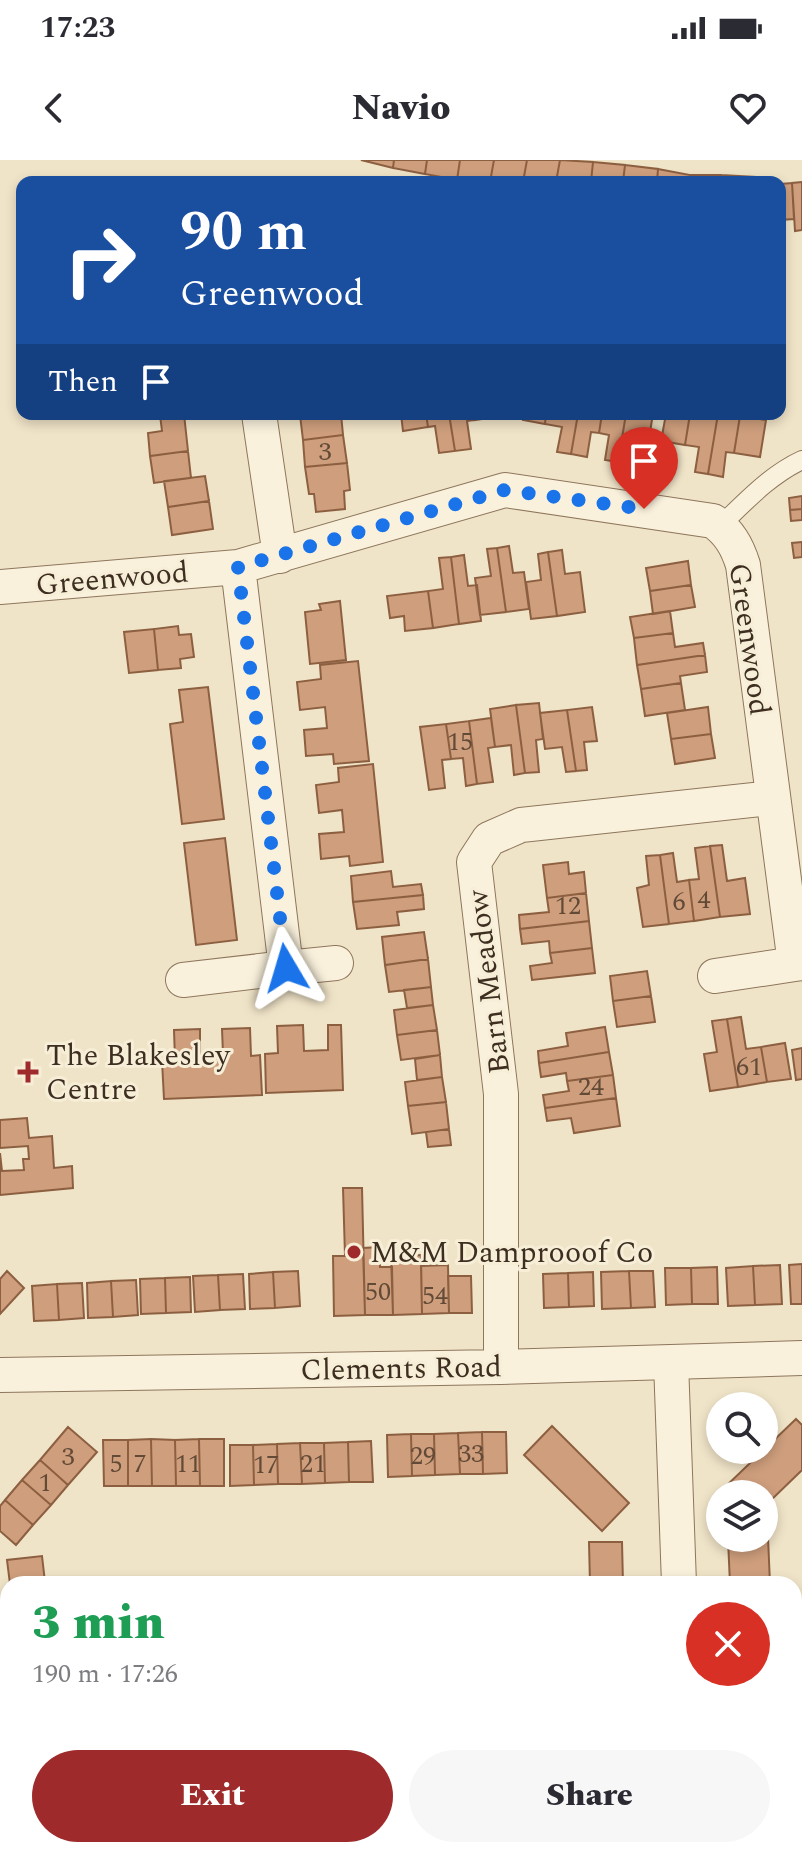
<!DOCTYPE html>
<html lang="en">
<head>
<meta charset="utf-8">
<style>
  body { margin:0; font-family:Spectral,serif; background:#f7f7f7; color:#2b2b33; height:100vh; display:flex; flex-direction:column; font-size:30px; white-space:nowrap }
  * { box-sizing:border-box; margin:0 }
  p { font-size:26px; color:#7c7c81 }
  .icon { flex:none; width:44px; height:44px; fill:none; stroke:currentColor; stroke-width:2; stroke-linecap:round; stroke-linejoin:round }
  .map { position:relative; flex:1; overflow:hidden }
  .drawer { position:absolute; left:0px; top:1416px; width:802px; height:282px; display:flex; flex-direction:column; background:#fff; border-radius:24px 24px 0 0; box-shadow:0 4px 12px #0003 }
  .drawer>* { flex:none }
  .banner { position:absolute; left:16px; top:16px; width:770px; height:244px; border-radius:16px; box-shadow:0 4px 12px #0003; background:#1a4fa0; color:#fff; overflow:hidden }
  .buttons { position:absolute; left:706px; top:1232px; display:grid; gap:16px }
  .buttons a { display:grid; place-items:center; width:72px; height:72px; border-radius:50%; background:#fff; box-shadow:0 4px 12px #0003; font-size:40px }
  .pin { position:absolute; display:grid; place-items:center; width:68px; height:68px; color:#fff; margin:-82px -34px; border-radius:50% 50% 50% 0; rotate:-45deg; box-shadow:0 0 8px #0007 }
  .pin .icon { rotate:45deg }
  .me { position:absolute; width:88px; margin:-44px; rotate:353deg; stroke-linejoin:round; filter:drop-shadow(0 0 6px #0008) }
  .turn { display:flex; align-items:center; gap:28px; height:168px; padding:0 32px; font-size:36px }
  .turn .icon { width:104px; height:104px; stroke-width:2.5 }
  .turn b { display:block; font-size:56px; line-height:68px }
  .then { display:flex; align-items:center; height:76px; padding:0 32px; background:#0003; gap:16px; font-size:30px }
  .round { display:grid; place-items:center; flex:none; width:84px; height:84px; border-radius:42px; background:#f7f7f7 }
  .overview { display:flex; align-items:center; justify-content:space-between; height:136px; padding:0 32px }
  h1 { font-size:48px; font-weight:800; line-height:60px; color:#1e9e55 }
  .button { display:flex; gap:16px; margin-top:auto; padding:16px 32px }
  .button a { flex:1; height:92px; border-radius:48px; background:#9e2a2b; color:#fff; font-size:32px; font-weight:800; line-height:92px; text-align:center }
  .button a+a { background:#f7f7f7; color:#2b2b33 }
  .status { display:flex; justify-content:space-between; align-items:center; height:56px; padding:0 40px; background:#fff; direction:ltr }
  .status svg { height:22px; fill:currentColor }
  header { display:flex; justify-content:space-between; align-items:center; height:104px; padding:0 32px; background:#fff; font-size:36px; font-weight:800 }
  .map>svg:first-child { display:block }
</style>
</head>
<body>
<div class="status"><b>17:23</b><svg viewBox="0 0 49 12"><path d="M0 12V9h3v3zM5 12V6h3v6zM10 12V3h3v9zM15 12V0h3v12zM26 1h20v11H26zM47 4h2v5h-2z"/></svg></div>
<header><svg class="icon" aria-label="back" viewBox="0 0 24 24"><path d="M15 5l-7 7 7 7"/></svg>Navio<svg class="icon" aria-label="heart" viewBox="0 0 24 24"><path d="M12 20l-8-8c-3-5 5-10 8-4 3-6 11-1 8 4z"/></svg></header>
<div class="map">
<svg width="802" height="1697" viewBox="0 0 802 1697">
  <rect width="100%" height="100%" fill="#f0e4c8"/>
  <path fill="#cf9f7d" stroke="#8d5f41" stroke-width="2" d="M361,0H394L393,8Z
    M394,0H427L425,14L393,8Z
    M427,0H460L457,20L425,14Z
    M460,0H494L490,22L457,20Z
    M494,0H527L523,22H490Z
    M527,0H560L556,22H523Z
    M560,0L593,2L591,22H556Z
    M593,2L625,5L623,22H591Z
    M625,5L658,9L657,22H623Z
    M658,9L690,15V22H657Z
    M690,15H721V22H690Z
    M721,15L756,17V22H721Z
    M802,22V70L795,71L792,23Z
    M792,23L794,59L780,60V24Z
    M184,254L188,291L150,296L148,273L162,271L160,255Z
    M341,254L343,275L303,280L300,255Z
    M401,254H426L428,267L403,271Z
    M426,254H449L455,291L439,293L435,266L428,267Z
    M449,254H474L475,260L467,261L471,289L455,291Z
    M474,254H500L501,256L475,260Z
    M524,254H546L545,264L523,260Z
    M546,254H578L571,294L557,292L562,267L545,264Z
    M578,254H602L599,273L591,272L587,297L571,294Z
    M602,254H626L618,302L605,300L609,275L599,273Z
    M626,254H653L649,278L637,276L632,304L618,302Z
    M666,254H690L685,285L661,281Z
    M690,254H718L708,314L695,312L699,287L685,285Z
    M718,254L740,256L734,293L726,292L723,317L708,314Z
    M740,256L766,260L760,297L734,293Z
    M343,275L347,303L305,307L303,280Z
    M188,291L191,318L154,323L150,296Z
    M347,303L350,330L344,331L345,349L316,352L314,334H309L305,307Z
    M205,316L209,341L168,347L164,321Z
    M802,336V349L790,350L789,338Z
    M209,341L213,369L172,375L168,347Z
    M802,349V360L791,361L790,350Z
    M802,382V397L794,398L792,383Z
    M509,386L513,413L524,412L529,449L506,452L497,388Z
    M497,388L506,452L480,455L475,418L491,416L487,389Z
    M562,390L565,414L580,412L585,452L557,456L548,392Z
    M548,392L557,456L531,459L526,422L541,420L538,394Z
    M464,395L468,426L477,425L481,461L459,464L451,397Z
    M451,397L459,464L433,468L428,431L443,429L439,398Z
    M688,401L691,425L650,431L646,408Z
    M691,425L695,447L653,454L650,431Z
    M428,431L433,468L405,471L404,456L390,458L387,436Z
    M340,441L346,500L310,504L305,452L321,450L319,444Z
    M670,451L673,473L634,478L630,457Z
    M178,466L179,475L191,474L194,497L180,499L181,508L158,510L154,469Z
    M154,469L158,510L129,513L124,472Z
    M673,473L675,487L703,483L705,495L637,505L634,478Z
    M705,495L707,512L680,516L681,523L641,529L637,505Z
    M358,501L369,601L334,604L333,594L306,596L304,570L327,568L325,547L300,550L297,522L321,519L320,505Z
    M681,523L685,550L645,556L641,529Z
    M208,527L224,659L182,664L170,564L183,562L179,530Z
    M539,543L543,579L536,580L539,612L525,613L516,545Z
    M516,545L525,613L514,615L511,585L495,587L490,549Z
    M592,547L597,581L584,582L587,610L576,611L567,550Z
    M708,547L711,574L671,579L667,553Z
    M567,550L576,611L566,612L562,587L545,589L540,553Z
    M491,558L495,587L488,588L493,622L477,624L469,561Z
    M469,561L477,624L466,626L463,598L451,599L446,564Z
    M446,564L451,599L442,600L445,628L429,630L420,567Z
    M711,574L715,598L675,604L671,579Z
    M373,604L383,702L350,706L349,696L321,699L319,674L344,672L342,650L319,653L316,625L339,622L338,608Z
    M225,678L237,780L196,785L184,683Z
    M722,685L727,721L745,718L750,754L720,757L710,686Z
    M710,686L720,757L694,761L689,720L699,719L695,688Z
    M673,693L677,722L689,720L694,761L669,764L660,695Z
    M660,695L669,764L643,767L637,728L649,725L646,696Z
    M568,702L569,714L584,712L586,733L547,738L543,705Z
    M391,711L393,727L421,724L423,735L353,742L351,716Z
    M586,733L589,761L520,769L519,755L549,752L547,738Z
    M423,735L424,749L397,752L399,765L357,769L353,742Z
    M589,761L592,788L550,793L549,781L522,784L520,769Z
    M424,772L428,799L385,805L382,777Z
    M592,788L595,813L532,820L530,806L552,803L550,793Z
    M428,799L431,827L389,832L385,805Z
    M647,811L651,836L613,841L610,816Z
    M431,827L433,845L407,848L404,830Z
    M651,836L655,862L617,867L613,841Z
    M433,845L437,870L397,875L394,850Z
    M741,857L746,889L761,887L767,922L738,927L727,859Z
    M727,859L738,927L710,931L704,894L717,892L712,861Z
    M303,865L304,891L328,890V865H341L343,930L266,933L265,894L278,893L277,866Z
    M605,867L609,892L539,903L538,891L568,886L566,873Z
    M250,868L251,896L260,895L262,935L164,939L162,901L175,900L174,870L200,869V895L223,894L222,869Z
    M437,870L440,895L401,900L397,875Z
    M785,883L791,919L767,922L761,887Z
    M802,888V919L796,920L792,890Z
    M609,892L613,915L567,921L566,913L541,917L539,903Z
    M440,895L442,917L417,920L415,899Z
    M613,915L616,938L545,948L543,935L569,931L567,921Z
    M442,917L446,942L408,946L405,922Z
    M616,938L620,966L574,973L571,958L547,961L545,948Z
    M446,942L449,969L412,974L408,946Z
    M27,958L29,978L52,976L54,1008L72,1006L73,1028L0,1035V993L2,1011L24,1010L23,999H29L28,986L0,988V960Z
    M449,969L451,985L428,987L426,972Z
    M343,1028H362L365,1155L334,1156L333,1096H345Z
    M380,1087V1107H392L393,1155H365L363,1088Z
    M421,1095L422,1154L393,1155L391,1096Z
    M802,1104V1144H791L789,1105Z
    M448,1105L449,1153L422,1154L421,1106Z
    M780,1105L782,1144L755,1145L753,1106Z
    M753,1106L755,1145L728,1146L726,1108Z
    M717,1107L718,1144H692L691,1108Z
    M665,1108H691L692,1144L666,1145Z
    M7,1111L24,1128L0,1154V1119Z
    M298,1111L300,1146L275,1148L273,1112Z
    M629,1111L631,1148L602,1149L601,1112Z
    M629,1111H653L655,1147L631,1148Z
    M273,1112L275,1148L250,1149L249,1114Z
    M593,1112L594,1146L569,1147L568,1113Z
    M568,1113L569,1147L544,1148L543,1114Z
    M243,1114L245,1149L220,1150L218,1115Z
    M218,1115L220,1150L195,1152L193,1116Z
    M448,1116H471L472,1153H449Z
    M190,1117L191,1152L166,1153L165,1118Z
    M165,1118L166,1153L141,1154L140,1119Z
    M136,1120L138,1155L113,1157L111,1121Z
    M111,1121L113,1157L88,1158L87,1123Z
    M82,1123L84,1158L59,1160L57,1124Z
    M57,1124L59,1160L34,1161L32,1126Z
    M796,1259L802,1265V1310L764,1347V1334H728L723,1329Z
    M552,1266L629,1343L602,1371L524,1295Z
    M68,1267L97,1292L68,1325L40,1300Z
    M482,1272L483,1314H460L458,1273Z
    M482,1272H506L507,1313L483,1314Z
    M458,1273L460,1314L435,1315L434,1274Z
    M411,1274L412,1316L388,1317L387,1275Z
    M411,1274H434L435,1315L412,1316Z
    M151,1279L152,1326H128V1280Z
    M151,1279L175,1280L176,1326H152Z
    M199,1279L200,1326H176L175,1280Z
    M199,1279H224V1326H200Z
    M103,1280H128V1326H104Z
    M371,1281L373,1322H349L348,1282Z
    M348,1282L349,1322L325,1323L324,1283Z
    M300,1283L302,1324H278L277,1284Z
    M300,1283H324L325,1323L302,1324Z
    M277,1284L278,1324L254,1325L253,1285Z
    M230,1285H253L254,1325L230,1326Z
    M40,1300L68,1325L51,1345L22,1320Z
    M22,1320L51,1345L33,1365L5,1340Z
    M5,1340L33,1365L16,1385L0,1371V1346Z
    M768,1377L770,1424H730L728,1379Z
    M589,1382H622L623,1424H590Z
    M42,1396L45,1422L10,1424L7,1400Z
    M794,1474L802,1482V1537L794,1530Z
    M802,1662V1697H770L777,1690H794V1671Z
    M115,1690H132L140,1697H109Z
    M174,1690H273V1697H174Z
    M283,1690H427V1697H283Z
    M436,1690H533V1691L436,1694Z
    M551,1690H611L619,1697H558Z"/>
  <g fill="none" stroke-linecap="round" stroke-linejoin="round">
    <g stroke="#8d765c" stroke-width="20">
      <path id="lane" d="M720,366C746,341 770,315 802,300"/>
    </g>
    <g stroke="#8d765c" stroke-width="36">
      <path id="street" d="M259,254L280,396
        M0,427L238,407L505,330L713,361C729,372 737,386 743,405L795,804L802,803
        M286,808L336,803
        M715,816L795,804
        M183,820L286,808L238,407
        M671,1202L679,1424
        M501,1207V934L474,702L489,679L521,665L771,638
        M0,1215L501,1207L802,1198
        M794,1587H802
        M0,1641H8
        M694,1690L695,1697"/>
    </g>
    <use href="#lane" stroke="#faf1dc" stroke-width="18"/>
    <use href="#street" stroke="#faf1dc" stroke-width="34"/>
  </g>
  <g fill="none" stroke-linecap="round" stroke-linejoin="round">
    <path stroke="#1a73e8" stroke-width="14" stroke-dasharray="0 25.2" d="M286,808L238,407L505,330L644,349"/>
  </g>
  <g fill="#9e2a2b" stroke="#f7eed8" stroke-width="3">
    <path d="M24 900h8v8h8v8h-8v8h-8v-8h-8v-8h8z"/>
    <circle cx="354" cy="1092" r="8"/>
  </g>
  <g text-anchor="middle" stroke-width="6" stroke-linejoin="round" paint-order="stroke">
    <g font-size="26" fill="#624a37">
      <text x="325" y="300">3</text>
      <text x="460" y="590">15</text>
      <text x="704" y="748">4</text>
      <text x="679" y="750">6</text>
      <text x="568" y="754">12</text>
      <text x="749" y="915">61</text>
      <text x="591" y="935">24</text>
      <text x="378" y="1140">50</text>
      <text x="435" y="1144">54</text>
      <text x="471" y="1302">33</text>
      <text x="423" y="1304">29</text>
      <text x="68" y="1305">3</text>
      <text x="116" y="1312">5</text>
      <text x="140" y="1312">7</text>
      <text x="188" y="1312">11</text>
      <text x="313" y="1312">21</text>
      <text x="266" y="1313">17</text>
      <text x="45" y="1331">1</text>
    </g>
    <g font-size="30" fill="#3d2e20" stroke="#f7eed8">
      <text transform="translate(112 418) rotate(-5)" y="10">Greenwood</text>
      <text transform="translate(750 479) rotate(82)" y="10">Greenwood</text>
      <text transform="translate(488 822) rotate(-97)" y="10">Barn Meadow</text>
      <text transform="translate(401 1208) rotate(-1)" y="10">Clements Road</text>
    </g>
    <g font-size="30" fill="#3d2e20" stroke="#f7eed8" text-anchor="start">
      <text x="46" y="905">The Blakesley<tspan x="46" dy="34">Centre</tspan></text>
      <text x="370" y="1102">M&amp;M Damprooof Co</text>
    </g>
  </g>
</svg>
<div class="buttons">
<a><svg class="icon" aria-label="search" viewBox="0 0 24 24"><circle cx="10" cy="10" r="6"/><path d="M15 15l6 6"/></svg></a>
<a><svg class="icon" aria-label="layers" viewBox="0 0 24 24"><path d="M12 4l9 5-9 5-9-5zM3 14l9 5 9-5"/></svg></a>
</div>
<div class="pin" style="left:644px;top:349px;background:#d93025"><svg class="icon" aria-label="arrive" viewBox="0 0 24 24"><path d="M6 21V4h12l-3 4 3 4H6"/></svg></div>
<svg class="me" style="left:286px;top:808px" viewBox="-20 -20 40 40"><path d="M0-17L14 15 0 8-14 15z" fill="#1a73e8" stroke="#fff" stroke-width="4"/></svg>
<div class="banner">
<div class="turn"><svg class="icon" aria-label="right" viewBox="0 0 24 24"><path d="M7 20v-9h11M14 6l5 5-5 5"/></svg><div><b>90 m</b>Greenwood</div></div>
<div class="then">Then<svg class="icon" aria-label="arrive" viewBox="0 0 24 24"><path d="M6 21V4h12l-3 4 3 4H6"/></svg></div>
</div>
<section class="drawer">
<div class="overview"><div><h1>3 min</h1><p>190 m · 17:26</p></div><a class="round" style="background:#d93025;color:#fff"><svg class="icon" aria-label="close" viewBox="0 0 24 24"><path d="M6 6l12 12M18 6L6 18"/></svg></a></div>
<div class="button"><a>Exit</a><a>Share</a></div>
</section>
</div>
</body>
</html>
